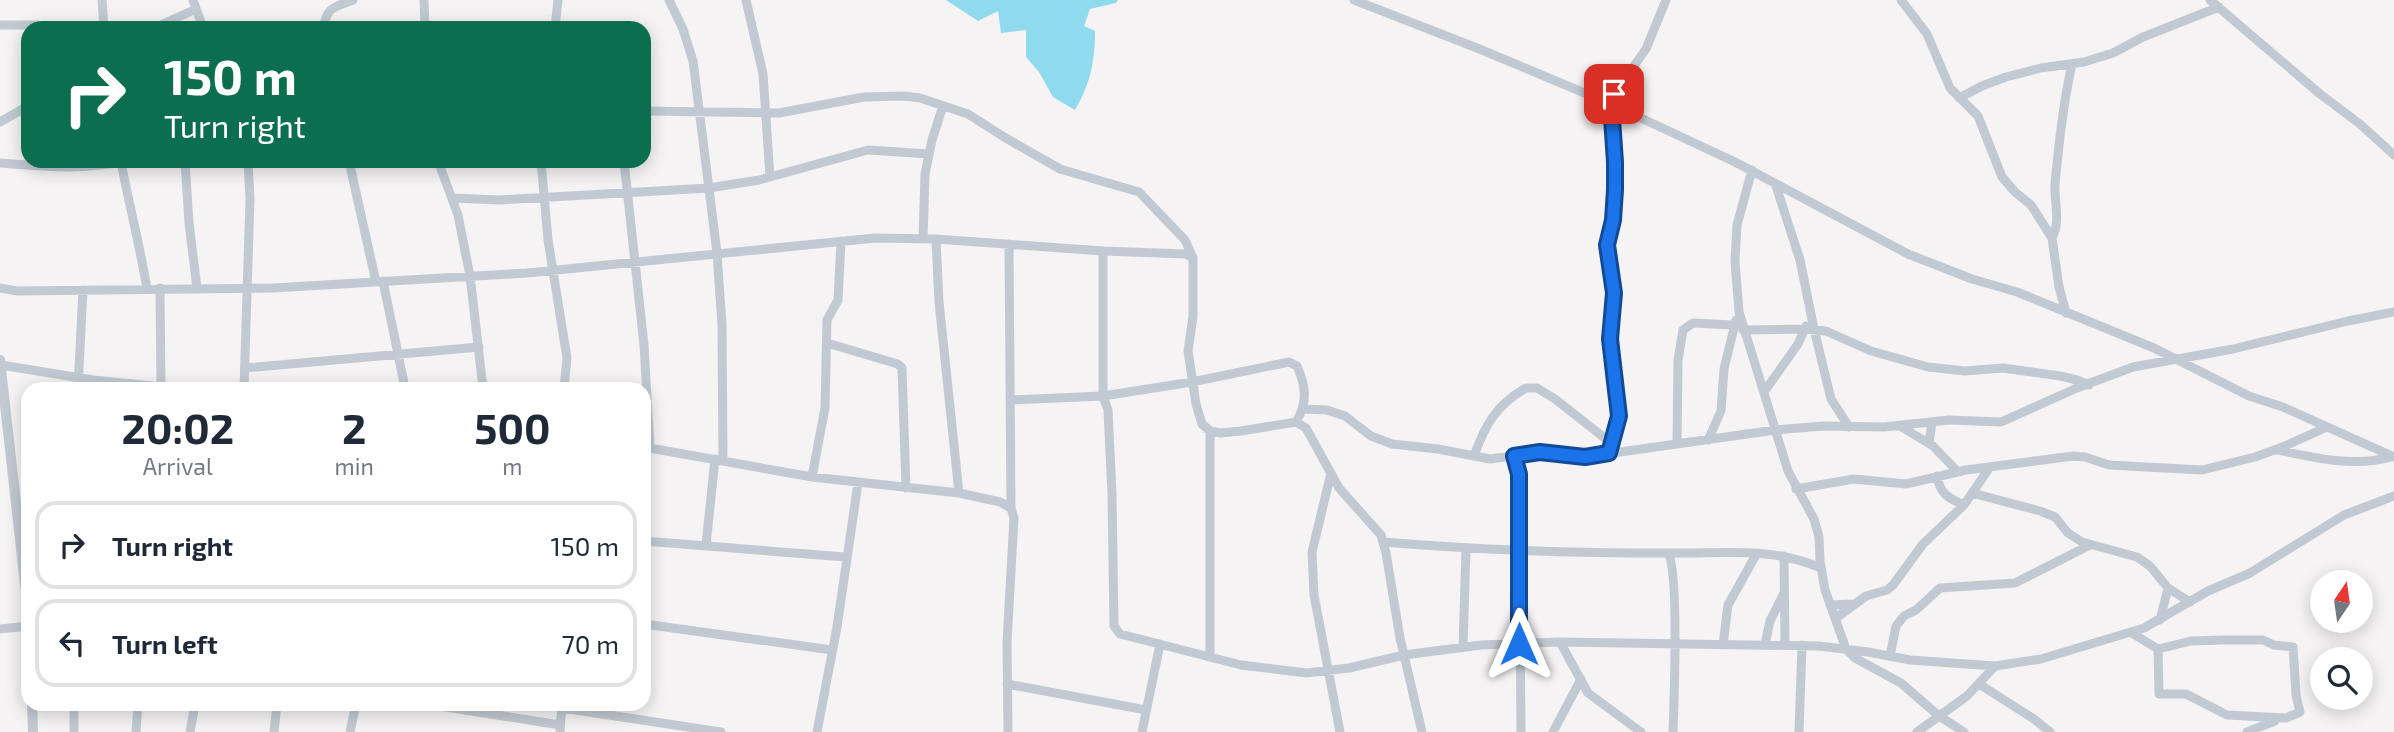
<!DOCTYPE html>
<html lang="en">
<head>
<meta charset="utf-8">
<style>
  body { margin:0; font-family:"Exo 2",sans-serif; background:#f6f6f7; color:#1f2937; height:100vh; display:flex; flex-direction:column; font-size:26px; white-space:nowrap }
  * { box-sizing:border-box; margin:0 }
  p { font-size:23px; color:#747a83 }
  .icon { flex:none; width:38px; height:38px; fill:none; stroke:currentColor; stroke-width:2; stroke-linecap:round; stroke-linejoin:round }
  .map { position:relative; flex:1; overflow:hidden }
  .panel { position:absolute; left:21px; top:382px; width:630px; height:329px; display:flex; flex-direction:column; background:#fff; border-radius:21px; box-shadow:0 4px 18px #0003 }
  .panel>* { flex:none }
  .guide { position:absolute; left:21px; top:21px; width:630px; height:147px; border-radius:21px; box-shadow:0 4px 18px #0003; background:#0b6e4f; color:#fff; overflow:hidden }
  .needle { width:46px; rotate:13deg }
  .tools { position:absolute; left:2310px; top:570px; display:grid; gap:14px }
  .tools a { display:grid; place-items:center; width:63px; height:63px; border-radius:50%; background:#fff; box-shadow:0 4px 18px #0003; font-size:35px }
  .pin { position:absolute; display:grid; place-items:center; width:60px; height:60px; color:#fff; margin:-30px; border-radius:14px; box-shadow:0 4px 10px #0006 }
  .me { position:absolute; width:77px; margin:-38px; rotate:0deg; stroke-linejoin:round; filter:drop-shadow(0 0 5px #0008) }
  .turn { display:flex; align-items:center; gap:24px; height:147px; padding:0 28px; font-size:32px }
  .turn .icon { width:91px; height:91px; stroke-width:2.5 }
  .turn b { display:block; font-size:49px; line-height:60px }
  .eta { display:flex; justify-content:space-evenly; align-items:center; height:119px; text-align:center }
  .eta b { font-size:42px; font-weight:700; line-height:49px }
  ul { padding:0; list-style:none }
  li { display:flex; align-items:center; gap:21px; height:88px; margin:0 14px 10px; padding:0 14px; border:4px solid #e0e1e3; border-radius:21px }
  li div { flex:1 }
  li b { display:block; font-size:26px }
  li em { font-style:normal }
  .map>svg:first-child { display:block }
</style>
</head>
<body>
<div class="map">
<svg width="2394" height="732" viewBox="0 0 2394 732">
  <rect width="100%" height="100%" fill="#f5f3f3"/>
  <path fill="#90daee" d="M946,0H1118L1116,3L1090,9L1084,26L1095,31C1095,61 1090,85 1075,110L1053,97L1039,72L1026,57V30L1001,33L998,11L978,21Z"/>
  <g fill="none" stroke-linecap="round" stroke-linejoin="round">
    <path stroke="#c1cad2" stroke-width="9" d="M102,0L104,28
      M193,0L203,28
      M424,0L425,28
      M669,0L683,29L693,61L717,253L722,325L723,460
      M746,0L763,74L770,177
      M1354,0L1477,48L1611,104L1735,162L1908,254L1972,279L2017,292L2154,348L2249,396L2283,407L2394,457
      M1901,0L1927,34L1950,88L1978,116L2002,177L2015,192L2031,205L2052,238L2059,287L2066,313
      M2210,0L2320,94L2360,124L2394,155
      M0,25H36L50,28
      M154,28L196,9
      M323,28C328,6 333,8 353,0
      M555,28L558,0
      M1959,98L1982,86L2006,77L2041,68L2084,62L2113,53L2143,37L2219,7
      M644,111L779,113L864,97L904,96L920,98L968,114L1004,137L1060,169L1139,192L1185,240L1193,258V316L1188,351L1196,404L1202,424L1210,431L1221,433L1241,431L1296,422L1306,428L1339,488L1381,535L1386,553L1400,638L1422,732
      M0,122L28,106
      M185,161L189,223L197,288
      M349,161L376,282
      M438,161L458,215L470,276L483,388
      M541,161L548,240L567,358L564,388
      M624,161L644,345L650,448
      M121,162C129,204 140,246 147,289
      M0,163C38,166 85,171 123,161
      M1752,170L1737,225L1735,261L1739,312L1788,471L1814,519L1819,537L1820,561L1825,590L1846,649L1855,658L1901,683L1939,716L1964,732
      M1775,183L1800,260L1814,329L1831,399L1849,427
      M453,198L499,200L709,188L759,180L868,150L929,154
      M2052,238C2061,223 2054,202 2055,184C2059,144 2063,104 2072,64
      M923,239L925,174L932,140L943,106
      M936,239L939,302L959,493
      M1103,251V396L1108,410L1112,494L1114,626L1120,634L1241,665L1306,673L1349,668L1404,655L1481,645L1560,642L1819,646L1868,652L1910,660L1995,666L2041,659L2144,628L2208,591L2250,573L2344,515L2394,496
      M383,281L405,388
      M0,288L17,291L273,288L527,273L875,238L936,239L1103,251L1186,254L1193,258
      M160,288L161,388
      M1743,330L1805,329L1826,331L1871,351L1928,367L1965,371L2003,368L2060,376L2077,380L2089,385
      M827,343L898,364L902,368L906,488
      M1,365L93,380L172,388
      M245,368L479,347
      M78,388L83,290
      M244,388L250,199L248,161
      M1764,392L1798,344L1806,326
      M1010,400L1103,396L1192,382L1289,362L1297,366C1306,386 1308,403 1296,422
      M1304,409L1327,410L1345,416L1371,436L1392,444L1438,449L1490,459L1540,452L1585,457L1775,430L1823,426L1884,427L1949,420L2001,422L2077,388L2133,367L2233,349L2348,321L2394,312
      M1900,426L1933,446L1958,472
      M1210,431V657
      M1708,440L1721,411L1724,369L1736,320
      M1677,443L1678,360L1683,330L1693,323L1733,325
      M1929,443L1932,422
      M644,447L812,477L959,493L1000,502L1011,508
      M2278,450C2315,458 2356,468 2394,456
      M1609,453L1619,416L1617,385L1610,339L1614,293L1607,245L1613,220L1615,190V162L1611,104L1614,94L1646,49L1666,0
      M1474,456C1485,425 1496,405 1526,388H1537L1555,399L1611,443
      M1514,456L1519,473V495L1521,732
      M1331,473L1312,552L1314,595L1340,732
      M1937,476C1940,494 1948,498 1964,505
      M812,477L825,408L827,320L838,300L841,241
      M1796,489L1854,479L1906,484L1966,470L2073,456L2085,457L2109,465L2202,470L2255,457L2285,446L2327,427
      M1972,493L2040,511L2055,517L2068,533L2082,542L2137,557L2150,566L2168,588L2190,602
      M644,541L845,557
      M1383,542C1478,550 1573,553 1668,553C1722,554 1770,546 1821,568
      M706,545L715,459
      M1668,553C1679,571 1674,704 1673,732
      M1784,556L1785,644
      M1830,605L1854,604
      M1836,618L1866,596L1887,590L1893,585L1923,544L1964,505L1990,467
      M2160,620L2168,588
      M644,624L832,650
      M0,629L28,626
      M2130,632L2158,649L2191,641L2223,640H2263L2274,645L2293,647L2296,695L2300,712L2286,718L2227,715L2186,694H2159L2158,649
      M1560,642L1588,693L1641,732
      M1765,644L1770,621L1783,595
      M1723,645L1728,605L1757,553
      M1463,647L1466,549
      M1890,656L1896,626L1904,616L1916,610L1940,588L2015,583L2090,545
      M1007,684L1146,710
      M1979,684L2034,719L2050,732
      M74,704V732
      M427,704L560,725
      M562,708L721,732
      M136,732L138,704
      M190,732L195,704
      M274,732L277,704
      M350,732L356,704
      M560,732L562,704
      M817,732L837,627L858,483
      M1008,732L1007,642L1014,518L1011,508L1009,244
      M1142,732L1160,644
      M1553,732L1581,679
      M1799,732L1802,645
      M1917,732L1967,696L1995,666
      M2247,732L2275,721"/>
    <path stroke="#c1cad2" stroke-width="10" d="M0,360L28,611
      M32,704L33,732"/>
  </g>
  <g fill="none" stroke-linecap="round" stroke-linejoin="round">
    <g stroke="#114b97" stroke-width="18">
      <path id="route" d="M1519,644V474L1514,456L1540,452L1585,457L1609,453L1619,416L1610,339L1614,293L1607,245L1613,220L1615,190V162L1611,104L1614,94"/>
    </g>
    <use href="#route" stroke="#1a73e8" stroke-width="12"/>
  </g>
</svg>
<div class="tools">
<a><svg class="needle" viewBox="-14 -14 28 28"><path d="M0-13l5 13h-10z" fill="#e53935"/><path d="M0 13l5-13h-10z" fill="#747a83"/></svg></a>
<a><svg class="icon" aria-label="search" viewBox="0 0 24 24"><circle cx="10" cy="10" r="6"/><path d="M15 15l6 6"/></svg></a>
</div>
<div class="pin" style="left:1614px;top:94px;background:#d93025"><svg class="icon" aria-label="arrive" viewBox="0 0 24 24"><path d="M6 21V4h12l-3 4 3 4H6"/></svg></div>
<svg class="me" style="left:1519px;top:644px" viewBox="-20 -20 40 40"><path d="M0-17L14 15 0 8-14 15z" fill="#1a73e8" stroke="#fff" stroke-width="4"/></svg>
<div class="guide">
<div class="turn"><svg class="icon" aria-label="right" viewBox="0 0 24 24"><path d="M7 20v-9h11M14 6l5 5-5 5"/></svg><div><b>150 m</b>Turn right</div></div>
</div>
<section class="panel">
<div class="eta">
<div><b>20:02</b><p>Arrival</p></div>
<div><b>2</b><p>min</p></div>
<div><b>500</b><p>m</p></div>
</div>
<ul>
<li><svg class="icon" aria-label="right" viewBox="0 0 24 24"><path d="M7 20v-9h11M14 6l5 5-5 5"/></svg><div><b>Turn right</b></div><em>150 m</em></li>
<li><svg class="icon" aria-label="left" viewBox="0 0 24 24"><path d="M17 20v-9H6M10 6l-5 5 5 5"/></svg><div><b>Turn left</b></div><em>70 m</em></li>
</ul>
</section>
</div>
</body>
</html>
